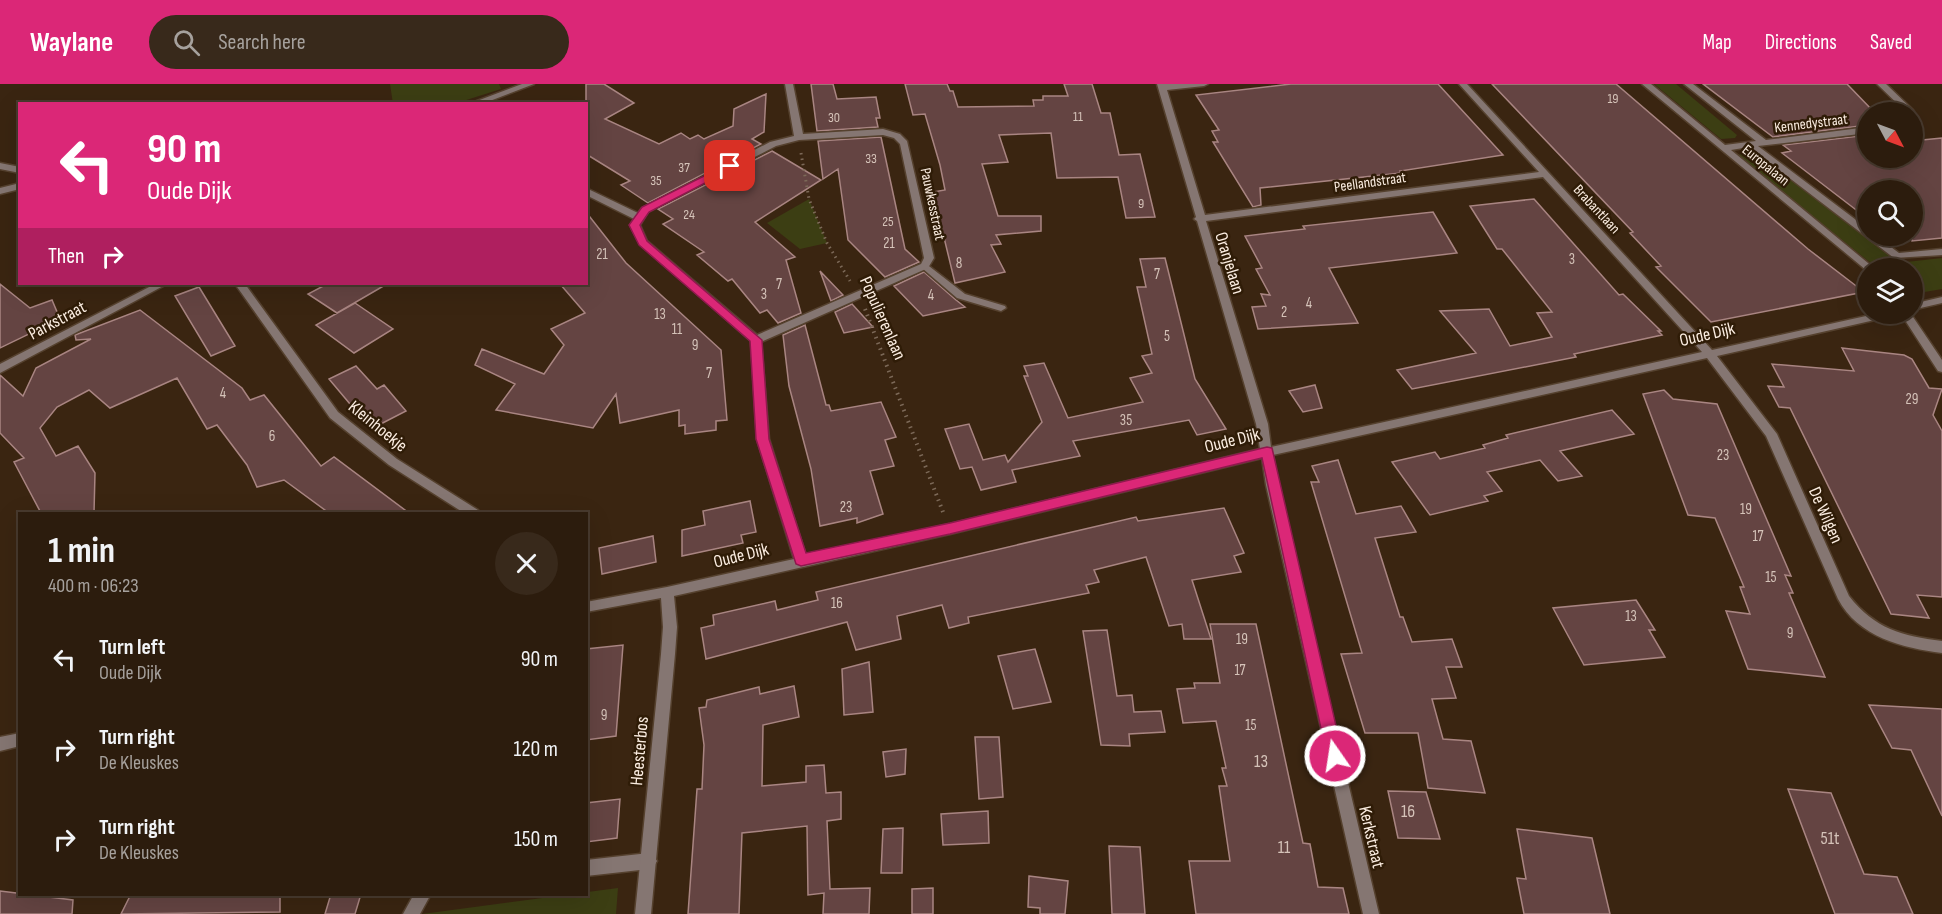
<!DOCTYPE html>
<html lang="en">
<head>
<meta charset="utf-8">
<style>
  body { margin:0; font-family:"Sofia Sans Condensed",sans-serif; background:#38291b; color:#f1f3f6; height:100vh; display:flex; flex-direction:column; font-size:22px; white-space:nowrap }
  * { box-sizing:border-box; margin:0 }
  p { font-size:20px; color:#a6a19d }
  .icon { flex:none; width:33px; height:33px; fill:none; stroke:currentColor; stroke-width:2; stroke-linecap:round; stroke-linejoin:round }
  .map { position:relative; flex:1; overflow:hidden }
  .sheet { position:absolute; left:18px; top:428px; width:570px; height:384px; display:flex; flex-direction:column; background:#2c1c0d; border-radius:0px; box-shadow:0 6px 24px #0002,0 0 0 2px #483a2e }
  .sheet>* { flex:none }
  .top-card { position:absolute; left:18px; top:18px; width:570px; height:183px; border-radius:0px; box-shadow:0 6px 24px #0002,0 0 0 2px #483a2e; background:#db2777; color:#fff; overflow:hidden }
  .needle { width:39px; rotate:131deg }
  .buttons { position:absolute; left:1857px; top:18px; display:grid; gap:12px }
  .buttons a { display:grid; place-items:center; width:66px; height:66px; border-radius:50%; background:#2c1c0d; box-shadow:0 6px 24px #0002,0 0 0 2px #483a2e; font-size:30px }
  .pin { position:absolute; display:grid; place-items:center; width:51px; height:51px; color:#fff; margin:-26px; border-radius:12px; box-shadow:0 3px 9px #0006 }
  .me { position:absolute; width:66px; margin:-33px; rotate:347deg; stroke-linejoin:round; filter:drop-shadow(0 0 4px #0008) }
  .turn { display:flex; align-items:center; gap:21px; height:126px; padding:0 30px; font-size:27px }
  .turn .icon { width:78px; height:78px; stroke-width:2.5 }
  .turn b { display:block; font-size:42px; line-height:51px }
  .then { display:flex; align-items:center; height:57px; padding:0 30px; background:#0003; gap:12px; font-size:22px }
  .round { display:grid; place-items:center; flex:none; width:63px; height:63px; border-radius:32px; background:#38291b }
  .overview { display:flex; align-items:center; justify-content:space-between; height:102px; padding:0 30px }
  h1 { font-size:36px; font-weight:700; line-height:45px }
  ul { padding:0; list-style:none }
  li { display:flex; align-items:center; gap:18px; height:90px; padding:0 30px }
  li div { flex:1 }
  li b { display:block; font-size:22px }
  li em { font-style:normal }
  header { display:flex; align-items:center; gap:36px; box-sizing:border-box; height:84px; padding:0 30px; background:#db2777; color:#fff }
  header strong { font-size:28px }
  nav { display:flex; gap:33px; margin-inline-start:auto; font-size:21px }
  .search { width:420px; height:54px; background:#38291b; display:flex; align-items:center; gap:15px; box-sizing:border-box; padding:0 21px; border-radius:33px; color:#a6a19d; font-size:22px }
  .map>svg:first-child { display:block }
</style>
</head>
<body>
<header>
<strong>Waylane</strong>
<div class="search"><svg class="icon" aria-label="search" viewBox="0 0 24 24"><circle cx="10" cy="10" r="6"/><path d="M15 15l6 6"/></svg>Search here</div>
<nav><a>Map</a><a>Directions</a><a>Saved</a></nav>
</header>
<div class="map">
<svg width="1942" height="830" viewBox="0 0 1942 830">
  <rect width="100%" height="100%" fill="#3a2511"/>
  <path fill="#3c3e13" d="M390,0H499L501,5L457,19L393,20Z
    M1654,0H1676L1737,51L1735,54L1721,55Z
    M1746,68L1763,72L1770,78L1895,174L1906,178L1942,174V205L1913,210L1912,184H1877L1744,78L1738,71Z
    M809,115L827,159L800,165L767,139Z
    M618,804L616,830H422Z"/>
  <path fill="#644442" stroke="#a98582" stroke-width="1.5" d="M586,0H604L634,19L605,35L659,60L681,49L690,55L698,51L704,55L733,42L734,25L766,10L764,48L752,55L761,60L648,119L621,101L630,97L586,70Z
    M811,0H833L837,15L876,13L880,34H876L878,43L817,47Z
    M905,0H947L950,7H953L958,23L1034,22L1033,16H1043V12H1068L1064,0H1092L1101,29H1110L1119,71L1140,70L1155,133L1126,134L1118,93L1057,94L1051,49L999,51L1008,78L982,80L998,132H1041V147L996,151L1001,160L991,161L1005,188L955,199L933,108L945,106L940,81L925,30L913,31Z
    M1291,0H1438L1503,71L1400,87L1401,89L1260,104L1261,121L1253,123L1213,58H1218L1212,47L1219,46L1196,11Z
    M1492,0H1616L1808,165L1864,208L1711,238L1656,183L1661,182L1630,149L1633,148Z
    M1703,0H1847L1874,28H1868V41L1773,53Z
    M1868,51V74H1912V57L1942,54V154L1912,157V106H1868V135L1782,69L1791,67L1783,61Z
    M881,53L905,165L919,178L885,193L848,156L838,85L823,95L818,57Z
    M772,67L821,96L755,138L795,173L786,176L801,229L778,239L767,226L760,229L732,195L728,197L697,171L704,168L663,140L673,135L658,125Z
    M1534,115L1619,211L1623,210L1661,247H1658L1662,251L1574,270L1576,273L1412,305L1397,286L1476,269L1440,227L1489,225L1510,262L1552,253L1537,229L1552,228L1502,165H1497L1470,122Z
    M586,128L626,179L721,266L727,336L716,337V346L685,350V341L679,342V326L620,339L616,310L593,344L496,326L515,300L475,281L482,265L544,290L564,261L551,245L585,229L560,200H586Z
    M1433,128L1457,169L1329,184L1358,239L1258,245L1252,223L1266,222L1261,210L1270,211L1256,185L1262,184L1245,152L1305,145L1303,142Z
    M1165,174L1195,295L1226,345L1197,351L1189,336L1073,357L1080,372L1012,386L1016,398L981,406L972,383L960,385L945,345L969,340L983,376L1005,371L1008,378L1042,338L1024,292H1028L1024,282L1044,279L1068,334L1143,318L1130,294L1152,289L1142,272L1152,270L1137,203H1146L1140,175Z
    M820,187L843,211L831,217Z
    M924,188L956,216L965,223L923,232L894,202Z
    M0,200L30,224L52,216L60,235L0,264Z
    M327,200H387L337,229L308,210Z
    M199,203L235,262L211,272L175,212Z
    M355,219L393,245L354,269L316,241Z
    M852,220L873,243L844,249L835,228Z
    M140,226L242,304L250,316L264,311L321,382L334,373L409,429H329L284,396L257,403L247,381L217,341L207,345L177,294L110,324L89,306L57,323L40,344L56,372L78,362L95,389L94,429H41L14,378L24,374L0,349V291L23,312L36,284L91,255L76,256L75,251Z
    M805,241L826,321H829L831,327L881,318L896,353L885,356L894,382L870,387L883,430L857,439V434L820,442L811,385L789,302L783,251Z
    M1842,264L1904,271L1912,275L1929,304L1942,305L1933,331L1942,347V513L1917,511L1929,534L1891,530L1790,324L1779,323L1768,302L1784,303L1772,280L1854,287Z
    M356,282L377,305L384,301L406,327L371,345L329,295Z
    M1315,301L1322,324L1303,328L1289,307Z
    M1664,306L1673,315L1717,320L1791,492L1785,491L1793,509H1789L1825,593L1748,585L1726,527L1750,530L1740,503H1744L1715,434L1688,431L1643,310Z
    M1612,326L1634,350L1560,367L1582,392L1558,397L1540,376L1487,388L1502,407L1484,412L1488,417L1430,431L1392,378L1435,368L1440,375L1485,364L1483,361L1508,354L1506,351Z
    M1338,376L1356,430L1401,422L1416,448L1375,454L1400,533H1403L1412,558L1452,555L1462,583H1446L1456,614L1432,615L1443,655L1471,657L1485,709L1428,704L1418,649H1365L1341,570L1362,569L1311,398H1319L1312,382Z
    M750,417L756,448L741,451L743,459L682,472V446L705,441L703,427Z
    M1224,424L1244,469L1234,472L1241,488L1192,496L1211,555H1184L1182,540L1169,542L1146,473L1094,486L1099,498L1086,501L1089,509L968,533L969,539L949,544L942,521L897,532L901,555L856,566L847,538L706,575L701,544L714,541L713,531L775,517L777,526L818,516L816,508L1136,433L1138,437Z
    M653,452L656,478L602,490L599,464Z
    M1636,516L1655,546H1649L1665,573L1584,581L1553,524Z
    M1210,540H1256L1303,759L1310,760L1318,803L1343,804L1349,830H1196L1189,777H1230L1219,702H1227L1222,684H1226L1216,637L1183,639L1177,605L1195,604L1194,599H1220Z
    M1107,546L1117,612L1132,611L1134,628L1161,627L1165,648L1129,650L1130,662L1101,661L1083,547Z
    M623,561L616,652L586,656V565Z
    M1035,565L1051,618L1013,625L998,572Z
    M869,578L873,628L844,631L842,585Z
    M794,602L799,633L763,641L762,702L806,698V682L824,681L826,709L841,708V735L827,737L830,805L870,804L869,830H823L824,809L808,811L807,742L742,749L739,830H688L697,705H702L704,661L699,624L706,623L707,616L759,603L760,610Z
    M1869,621L1942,625V732L1911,666L1892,664Z
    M975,653H999L1003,713L979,715Z
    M906,665L905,690L886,693L883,668Z
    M1788,705L1831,709L1864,790L1897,793L1913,830H1835Z
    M1388,707L1426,708L1440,755L1398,754Z
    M620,715L617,754L586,758V719Z
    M988,727L989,759L943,761L941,730Z
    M903,744L902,789H881L883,745Z
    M1517,745L1592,754L1610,830H1524L1517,794L1526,795Z
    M1109,762L1140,763L1145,830H1112Z
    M1029,792L1068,797L1065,830H1040V824L1028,823Z
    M933,804V830H912V805Z
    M0,807L73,816L72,830H0Z
    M131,810H280V828L121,830Z
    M331,810H361L355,830H325Z"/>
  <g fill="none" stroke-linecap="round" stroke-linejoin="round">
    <g stroke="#55412e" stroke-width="3">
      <path id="lane" d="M925,179L965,210L1005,222L1006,224L1001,227L957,214L922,184L920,182Z
        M649,769L654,772L657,777L654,782L649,785L586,792V776Z
        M414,810H431L420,830H403Z"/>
    </g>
    <g stroke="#55412e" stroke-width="3">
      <path id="street" d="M522,0H534L482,20H469Z
        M785,0H793L803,50L883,45L900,50L907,57L934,174L928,184L761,258L769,355L806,472L950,440L1260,365L1256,340L1197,137L1194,135L1196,133L1157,0H1208L1204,2L1167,6L1205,131L1539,88L1459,0H1467L1712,266L1875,230H1893L1892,232L1888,233L1717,272L1777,350L1849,512C1875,545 1902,552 1942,557V569C1903,564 1858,553 1838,515L1766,352L1707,274L1273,371L1278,401L1379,830H1363L1266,401L1262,374L950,450L674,512L677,543L675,570L651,830H635L661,570L663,543L661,514L586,528V518L667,503L794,475L757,355L751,257L640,160L630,141L634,135L586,111V104L638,129L642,124L770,58L794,52ZM883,51L894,54L900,60L924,174L921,180L757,251L647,157L640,141L648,128L776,62L799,56ZM1543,93L1702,268L1271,363L1268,340L1206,137Z
        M1642,0H1651L1725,61L1756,57L1684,0H1693L1766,56L1868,43V49L1758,62L1868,145V152H1876L1899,169L1942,165V171L1894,174L1749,63L1731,66L1874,184L1866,186Z
        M1877,0H1886L1913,26V30L1906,28Z
        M0,79L20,83V89L0,85Z
        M20,99V105L0,110V104Z
        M155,200H167L0,289V280Z
        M235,200H245L338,328L397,375L478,426L480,429H464L389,381L330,334Z
        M1942,213V219L1912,226V220Z
        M1901,230H1911L1942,276V288L1938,287Z
        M20,649V662L0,667V653Z"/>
    </g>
    <path stroke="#7c6958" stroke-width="3" stroke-dasharray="1.5 4" stroke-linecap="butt" d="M801,69L809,115L827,159L850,197"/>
    <path stroke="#7c6958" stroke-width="4" stroke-dasharray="1.5 4.5" stroke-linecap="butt" d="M865,225L943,428"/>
    <use href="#lane" fill="#857672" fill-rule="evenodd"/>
    <use href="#street" fill="#857672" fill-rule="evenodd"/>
  </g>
  <path fill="#db2777" stroke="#8e194d" stroke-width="1.5" d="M730,79L734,80V84L649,128L640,141L647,157L762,256L769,355L806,469L950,439L1267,363L1272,364L1343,672L1340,677L1335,679L1329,677L1327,672L1262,374L950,450L801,482L796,480L756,355L750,257L639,161L629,141L642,123Z"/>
  <g text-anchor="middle" stroke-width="5" stroke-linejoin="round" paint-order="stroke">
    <g font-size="14" fill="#d5c3b9">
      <text x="1613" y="19">19</text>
      <text x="1078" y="37">11</text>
      <text x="834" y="38">30</text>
      <text x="871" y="79">33</text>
      <text x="684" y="88">37</text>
      <text x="656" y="101">35</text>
      <text x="1141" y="124">9</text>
      <text x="689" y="135">24</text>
      <text x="888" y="142">25</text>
    </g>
    <g font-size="15" fill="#fbede1" stroke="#2f1c07">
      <text transform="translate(1811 39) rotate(-7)" y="5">Kennedystraat</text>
      <text transform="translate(1766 81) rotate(39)" y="5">Europalaan</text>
      <text transform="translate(1370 98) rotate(-8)" y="5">Peellandstraat</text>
      <text transform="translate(933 120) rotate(78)" y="5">Pauwkesstraat</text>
      <text transform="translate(1597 125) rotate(47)" y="5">Brabantlaan</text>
    </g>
    <g font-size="15" fill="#d5c3b9">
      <text x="889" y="164">21</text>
      <text x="602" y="175">21</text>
      <text x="1572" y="180">3</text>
      <text x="959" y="184">8</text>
      <text x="1157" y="195">7</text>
      <text x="779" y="205">7</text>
      <text x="764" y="215">3</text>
      <text x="931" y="216">4</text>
      <text x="1309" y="224">4</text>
      <text x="1284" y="233">2</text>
      <text x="660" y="235">13</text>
      <text x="677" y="250">11</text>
      <text x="1167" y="257">5</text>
      <text x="695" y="266">9</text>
      <text x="709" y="294">7</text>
      <text x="223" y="314">4</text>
      <text x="1912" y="320">29</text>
      <text x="1126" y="341">35</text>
      <text x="272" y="357">6</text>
      <text x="1723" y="376">23</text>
      <text x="846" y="428">23</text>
      <text x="1746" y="430">19</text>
      <text x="1758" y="457">17</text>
      <text x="1771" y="498">15</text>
      <text x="837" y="524">16</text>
      <text x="1631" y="537">13</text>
      <text x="1790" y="554">9</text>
      <text x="1242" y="560">19</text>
      <text x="1240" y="591">17</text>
      <text x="604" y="636">9</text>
      <text x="1251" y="646">15</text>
    </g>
    <g font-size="18" fill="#fbede1" stroke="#2f1c07">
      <text transform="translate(1230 179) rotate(73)" y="6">Oranjelaan</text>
      <text transform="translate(883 234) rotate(66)" y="6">Populierenlaan</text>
      <text transform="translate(57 236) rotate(-28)" y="6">Parkstraat</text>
      <text transform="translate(1707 250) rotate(-13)" y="6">Oude Dijk</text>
      <text transform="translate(378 342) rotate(39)" y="6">Kleinhoekje</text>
      <text transform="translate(1232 356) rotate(-14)" y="6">Oude Dijk</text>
      <text transform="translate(1826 431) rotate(66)" y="6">De Wilgen</text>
      <text transform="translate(741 471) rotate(-14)" y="6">Oude Dijk</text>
      <text transform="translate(639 667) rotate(-85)" y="6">Heesterbos</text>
      <text transform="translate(1372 753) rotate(77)" y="6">Kerkstraat</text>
    </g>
    <g font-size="18" fill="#d5c3b9">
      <text x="1261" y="683">13</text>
      <text x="1408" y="733">16</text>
      <text x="1830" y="760">51t</text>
      <text x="1284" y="769">11</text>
    </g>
  </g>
</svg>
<div class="buttons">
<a><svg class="needle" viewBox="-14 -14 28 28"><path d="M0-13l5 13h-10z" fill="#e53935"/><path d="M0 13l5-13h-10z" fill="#a6a19d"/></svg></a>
<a><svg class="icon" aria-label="search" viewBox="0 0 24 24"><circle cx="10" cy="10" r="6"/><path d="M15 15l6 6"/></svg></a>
<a><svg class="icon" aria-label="layers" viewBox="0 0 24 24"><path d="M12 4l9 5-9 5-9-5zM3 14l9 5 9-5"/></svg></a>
</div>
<div class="pin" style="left:730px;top:82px;background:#d93025"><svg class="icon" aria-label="arrive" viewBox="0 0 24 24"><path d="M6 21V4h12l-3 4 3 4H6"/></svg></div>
<svg class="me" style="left:1335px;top:672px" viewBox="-20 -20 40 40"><circle r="17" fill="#db2777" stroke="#fff" stroke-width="3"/><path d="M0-11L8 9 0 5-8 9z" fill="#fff"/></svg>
<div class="top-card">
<div class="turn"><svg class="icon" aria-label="left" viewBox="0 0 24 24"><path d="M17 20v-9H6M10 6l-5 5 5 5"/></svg><div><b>90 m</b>Oude Dijk</div></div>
<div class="then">Then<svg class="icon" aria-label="right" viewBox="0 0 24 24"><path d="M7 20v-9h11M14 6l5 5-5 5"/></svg></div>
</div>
<section class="sheet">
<div class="overview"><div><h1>1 min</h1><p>400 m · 06:23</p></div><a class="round"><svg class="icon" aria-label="close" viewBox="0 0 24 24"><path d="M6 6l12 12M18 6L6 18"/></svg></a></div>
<ul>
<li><svg class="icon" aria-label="left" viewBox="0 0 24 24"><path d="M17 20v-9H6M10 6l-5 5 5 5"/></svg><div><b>Turn left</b><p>Oude Dijk</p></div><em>90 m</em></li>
<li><svg class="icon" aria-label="right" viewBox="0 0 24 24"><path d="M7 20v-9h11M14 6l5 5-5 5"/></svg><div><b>Turn right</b><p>De Kleuskes</p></div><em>120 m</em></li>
<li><svg class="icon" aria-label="right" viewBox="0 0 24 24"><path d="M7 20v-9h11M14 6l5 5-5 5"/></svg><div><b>Turn right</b><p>De Kleuskes</p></div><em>150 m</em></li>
</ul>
</section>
</div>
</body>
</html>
